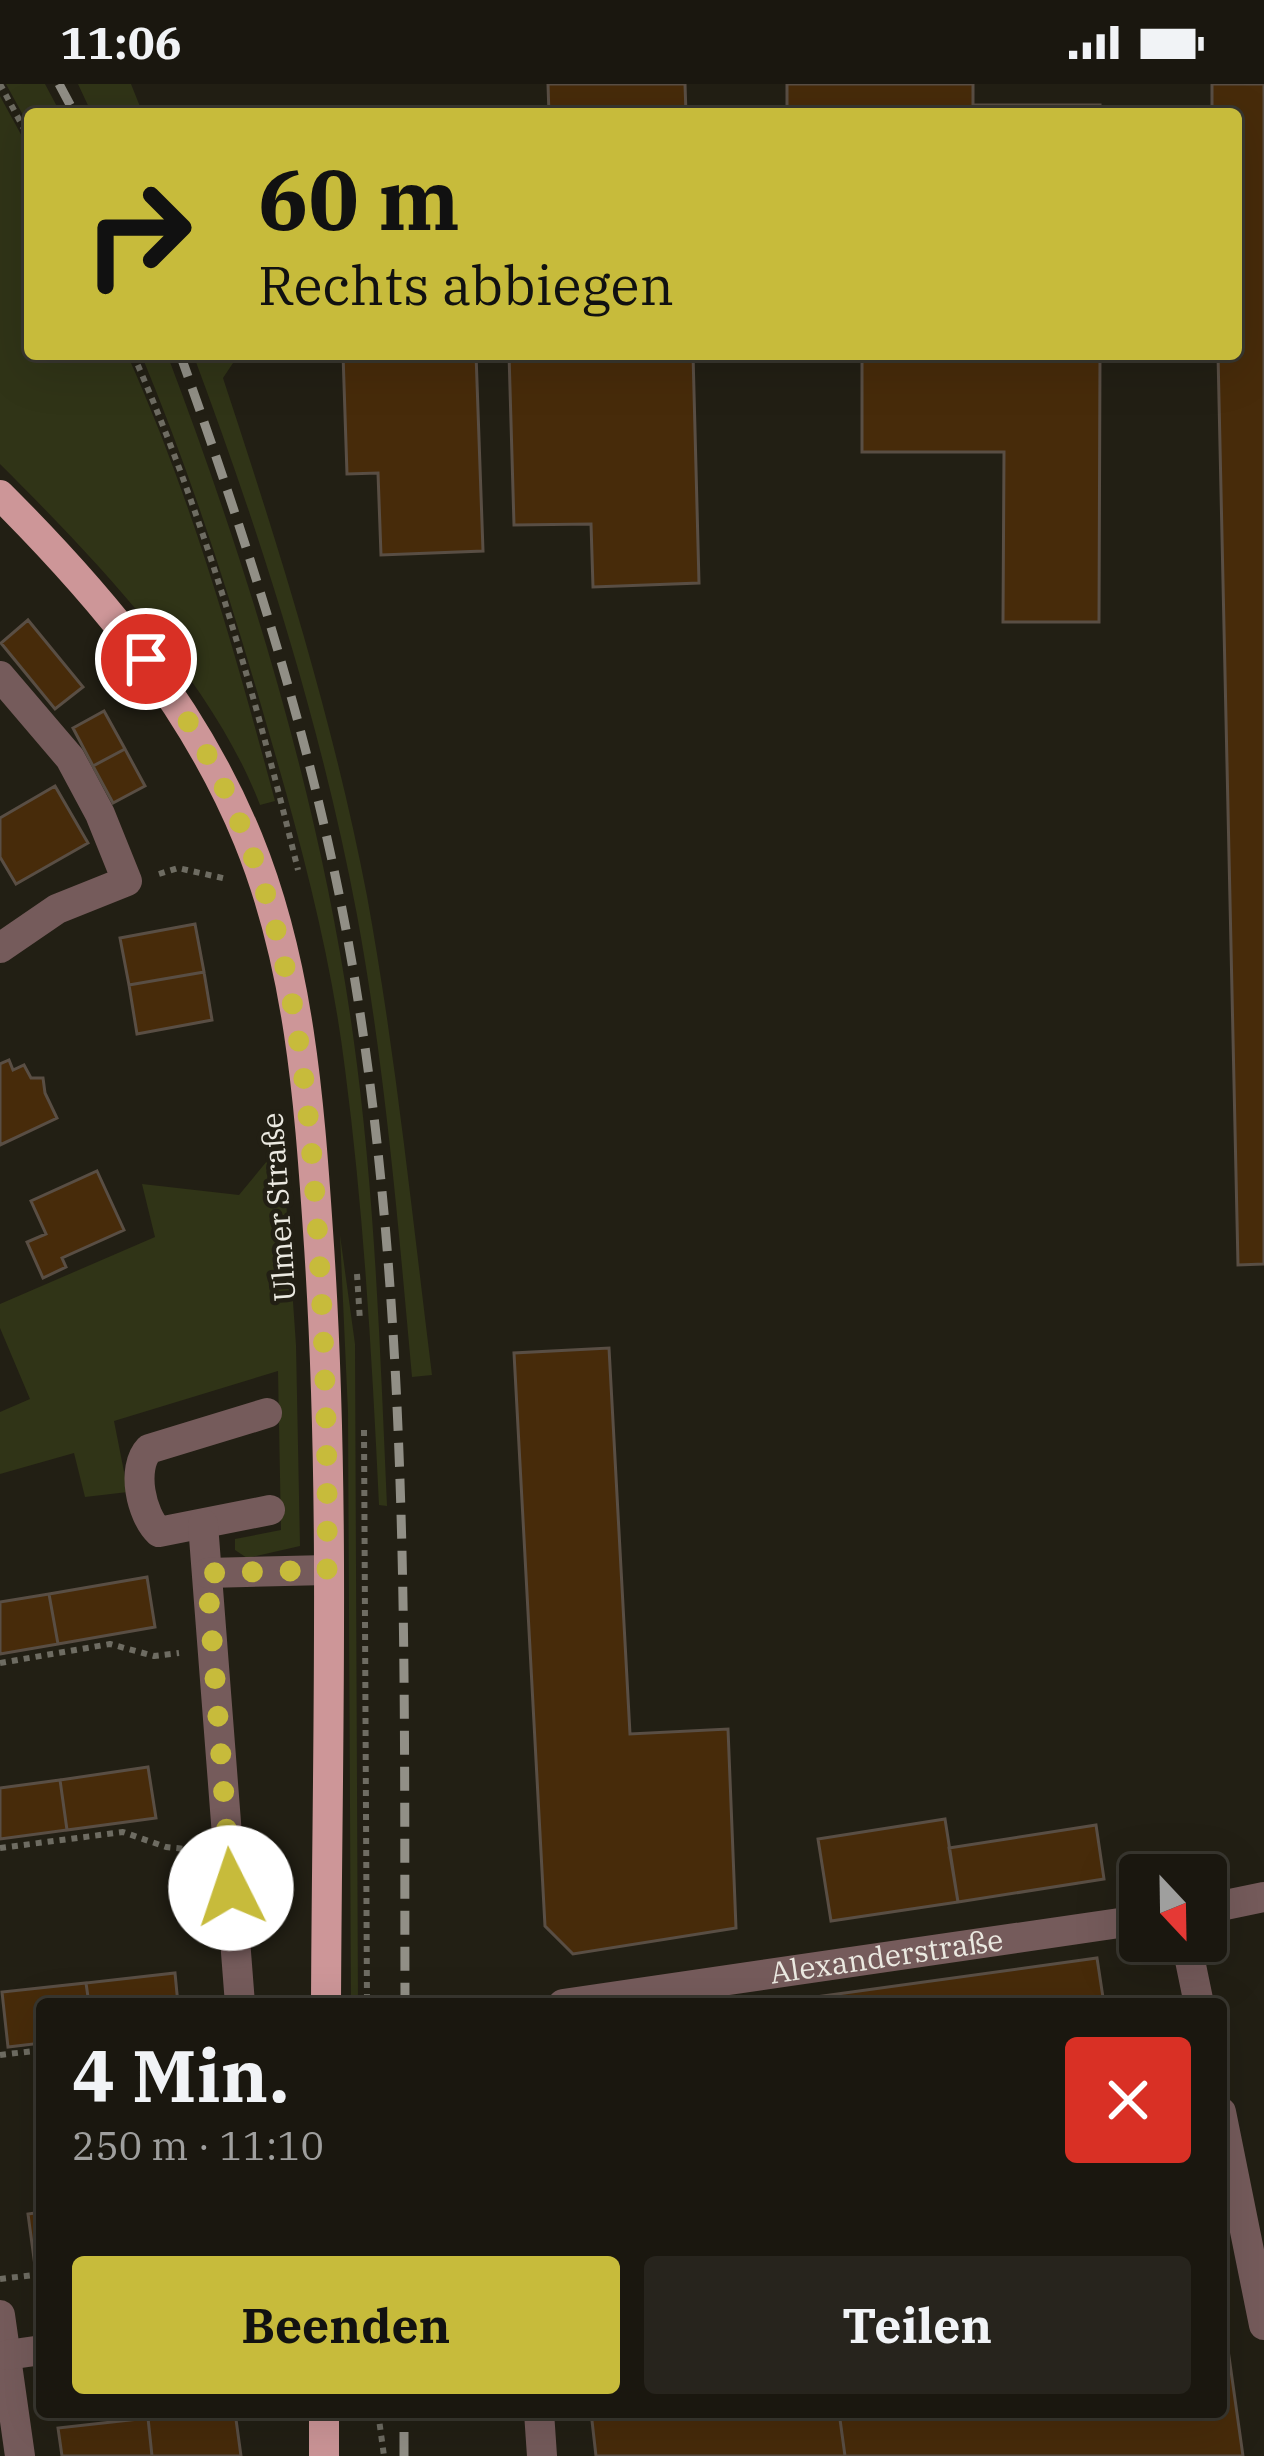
<!DOCTYPE html>
<html lang="de">
<head>
<meta charset="utf-8">
<style>
  body { margin:0; font-family:"IBM Plex Serif",serif; background:#27241d; color:#f1f3f6; height:100vh; display:flex; flex-direction:column; font-size:45px; white-space:nowrap }
  * { box-sizing:border-box; margin:0 }
  p { font-size:39px; color:#9f9f9e }
  .icon { flex:none; width:66px; height:66px; fill:none; stroke:currentColor; stroke-width:2; stroke-linecap:round; stroke-linejoin:round }
  .map { position:relative; flex:1; overflow:hidden }
  .details { position:absolute; left:36px; top:1914px; width:1191px; height:420px; display:flex; flex-direction:column; background:#1a170f; border-radius:12px; box-shadow:0 12px 48px #0002,0 0 0 3px #38362f }
  .details>* { flex:none }
  .hud { position:absolute; left:24px; top:24px; width:1218px; height:252px; border-radius:12px; box-shadow:0 12px 48px #0002,0 0 0 3px #38362f; background:#c7bb3b; color:#111; overflow:hidden }
  .needle { width:78px; rotate:158deg }
  .tools { position:absolute; left:1119px; top:1770px; display:grid; gap:24px }
  .tools a { display:grid; place-items:center; width:108px; height:108px; border-radius:12px; background:#1a170f; box-shadow:0 12px 48px #0002,0 0 0 3px #38362f; font-size:60px }
  .pin { position:absolute; display:grid; place-items:center; width:102px; height:102px; color:#fff; margin:-51px; border:6px solid #fff; border-radius:50%; box-shadow:0 3px 12px #0007 }
  .me { position:absolute; width:132px; margin:-66px; rotate:356deg; stroke-linejoin:round; filter:drop-shadow(0 0 9px #0008) }
  .turn { display:flex; align-items:center; gap:42px; height:252px; padding:0 36px; font-size:54px }
  .turn .icon { width:156px; height:156px; stroke-width:2.5 }
  .turn b { display:block; font-size:84px; line-height:102px }
  .round { display:grid; place-items:center; flex:none; width:126px; height:126px; border-radius:12px; background:#27241d }
  .summary { display:flex; align-items:center; justify-content:space-between; height:204px; padding:0 36px }
  h1 { font-size:72px; font-weight:800; line-height:90px }
  .primary-button { display:flex; gap:24px; margin-top:auto; padding:24px 36px }
  .primary-button a { flex:1; height:138px; border-radius:12px; background:#c7bb3b; color:#111; font-size:48px; font-weight:800; line-height:138px; text-align:center }
  .primary-button a+a { background:#27241d; color:#f1f3f6 }
  .status { display:flex; justify-content:space-between; align-items:center; height:84px; padding:0 60px; background:#1a170f; direction:ltr }
  .status svg { height:33px; fill:currentColor }
  .map>svg:first-child { display:block }
</style>
</head>
<body>
<div class="status"><b>11:06</b><svg viewBox="0 0 49 12"><path d="M0 12V9h3v3zM5 12V6h3v6zM10 12V3h3v9zM15 12V0h3v12zM26 1h20v11H26zM47 4h2v5h-2z"/></svg></div>
<div class="map">
<svg width="1264" height="2372" viewBox="0 0 1264 2372">
  <rect width="100%" height="100%" fill="#221f14"/>
  <path fill="#303417" d="M6,0H45L61,30H30V44Z
    M78,0H131L143,30H92Z
    M0,12L30,67V270H127C192,415 234,564 275,717L260,721C213,597 93,473 0,380Z
    M141,270H167C250,489 321,719 353,951C375,1107 380,1265 387,1422L379,1421C372,1275 364,1130 345,985C331,871 301,759 269,649C232,519 193,395 141,270Z
    M193,270H239L223,294C279,464 333,635 367,812C396,971 412,1131 432,1291L412,1293C398,1138 385,983 357,831C321,640 261,452 193,270Z
    M282,1059L296,1261L300,1462L247,1474L235,1466V1455L281,1446L278,1287L114,1337L128,1408L85,1413L74,1369L0,1390V1328L30,1315L0,1244V1220L155,1153L142,1100L239,1111Z
    M340,1151L355,1260L358,1920H351L348,1328Z"/>
  <path fill="#472b0a" stroke="#594e44" stroke-width="3" d="M548,0H685L686,30H549Z
    M787,0H973V21H1100V30H787Z
    M1212,0H1264V1180L1238,1181L1218,270H1236V30H1212Z
    M343,270H476L483,467L381,471L378,389L347,390Z
    M509,270H693L699,499L593,503L591,440L514,441Z
    M862,270H1100L1099,538H1003L1004,368H862Z
    M28,536L83,603L55,625L1,559Z
    M104,627L125,665L93,682L73,644Z
    M125,665L145,702L113,719L93,682Z
    M55,702L88,759L16,800L0,773V734Z
    M195,840L204,888L129,901L120,854Z
    M204,888L212,936L137,950L129,901Z
    M9,976L13,986L24,981L31,994H43L45,1009L57,1034L0,1061V980Z
    M97,1087L124,1146L62,1174L66,1183L43,1194L27,1158L46,1150L31,1117Z
    M609,1264L630,1650L728,1645L736,1844L573,1870L545,1842L514,1269Z
    M147,1493L155,1543L58,1560L49,1510Z
    M49,1510L58,1560L0,1570V1518Z
    M148,1683L156,1734L67,1746L60,1696Z
    M60,1696L67,1746L0,1755V1704Z
    M945,1735L958,1818L831,1837L818,1755Z
    M1096,1741L1104,1795L958,1818L949,1764Z
    M1097,1874L1104,1920H765Z
    M175,1889L178,1920H89L86,1899Z
    M86,1899L89,1920H42V1959L8,1963L2,1908Z
    M42,2128V2181L35,2182L28,2130Z
    M1221,2216L1243,2372H845L839,2328H1221Z
    M192,2328H235L241,2372H152L148,2334Z
    M591,2328H839L845,2372H596Z
    M148,2334L152,2372H62L58,2344Z"/>
  <g fill="none" stroke-linecap="round" stroke-linejoin="round">
    <path stroke="#6e6c62" stroke-width="6" stroke-dasharray="6 6" stroke-linecap="butt" d="M0,0L30,56
      M133,270C206,436 255,610 298,786
      M159,790L178,784L227,795
      M357,1190L360,1237
      M364,1346L367,1920
      M0,1579L110,1560L154,1572L179,1569
      M0,1764L123,1748L166,1763L195,1766
      M0,1971L42,1966
      M0,2195L42,2190
      M378,2328L384,2372"/>
    <g stroke="#755b5b" stroke-width="30">
      <path d="M0,592L70,674L100,730L127,797L57,825L0,864"/>
      <path d="M267,1329L149,1365C131,1384 141,1431 159,1448L270,1426"/>
      <path d="M203,1440L240,1920"/>
      <path d="M207,1489L327,1486"/>
      <path d="M1206,1825L1264,1813"/>
      <path d="M1186,1857L1199,1920"/>
      <path id="s1" d="M563,1920L1140,1836"/>
      <path d="M1221,2028L1264,2241"/>
      <path d="M0,2231L20,2372"/>
      <path d="M7,2271L42,2266"/>
      <path d="M539,2328L542,2372"/>
    </g>
    <path stroke="#cd9698" stroke-width="30" d="M0,411C102,513 193,621 248,755C299,880 309,1014 318,1147C336,1404 327,1663 326,1920
      M324,2372V2328"/>
    <path stroke="#918f86" stroke-width="9" stroke-dasharray="24 12" stroke-linecap="butt" d="M59,0L75,30
      M180,270C255,480 324,695 358,916C410,1247 404,1585 405,1920
      M404,2372V2328"/>
  </g>
  <g fill="none" stroke-linecap="round" stroke-linejoin="round">
    <path stroke="#c7bb3b" stroke-width="21" stroke-dasharray="0 37.8" d="M146,575C277,752 303,926 317,1140C325,1256 328,1370 327,1486L207,1489L231,1804"/>
  </g>
  <g text-anchor="middle" stroke-width="9" stroke-linejoin="round" paint-order="stroke">
    <g font-size="30" fill="#ebe9e1" stroke="#221f14">
      <text transform="translate(279 1123) rotate(-94)" y="10">Ulmer Straße</text>
      <text dy="10" stroke="none"><textPath href="#s1" startOffset="327">Alexanderstraße</textPath></text>
    </g>
  </g>
</svg>
<div class="tools">
<a><svg class="needle" viewBox="-14 -14 28 28"><path d="M0-13l5 13h-10z" fill="#e53935"/><path d="M0 13l5-13h-10z" fill="#9f9f9e"/></svg></a>
</div>
<div class="pin" style="left:146px;top:575px;background:#d93025"><svg class="icon" aria-label="arrive" viewBox="0 0 24 24"><path d="M6 21V4h12l-3 4 3 4H6"/></svg></div>
<svg class="me" style="left:231px;top:1804px" viewBox="-20 -20 40 40"><circle r="19" fill="#fff"/><path d="M0-13L10 11 0 6-10 11z" fill="#c7bb3b"/></svg>
<div class="hud">
<div class="turn"><svg class="icon" aria-label="right" viewBox="0 0 24 24"><path d="M7 20v-9h11M14 6l5 5-5 5"/></svg><div><b>60 m</b>Rechts abbiegen</div></div>
</div>
<section class="details">
<div class="summary"><div><h1>4 Min.</h1><p>250 m · 11:10</p></div><a class="round" style="background:#d93025;color:#fff"><svg class="icon" aria-label="close" viewBox="0 0 24 24"><path d="M6 6l12 12M18 6L6 18"/></svg></a></div>
<div class="primary-button"><a>Beenden</a><a>Teilen</a></div>
</section>
</div>
</body>
</html>
